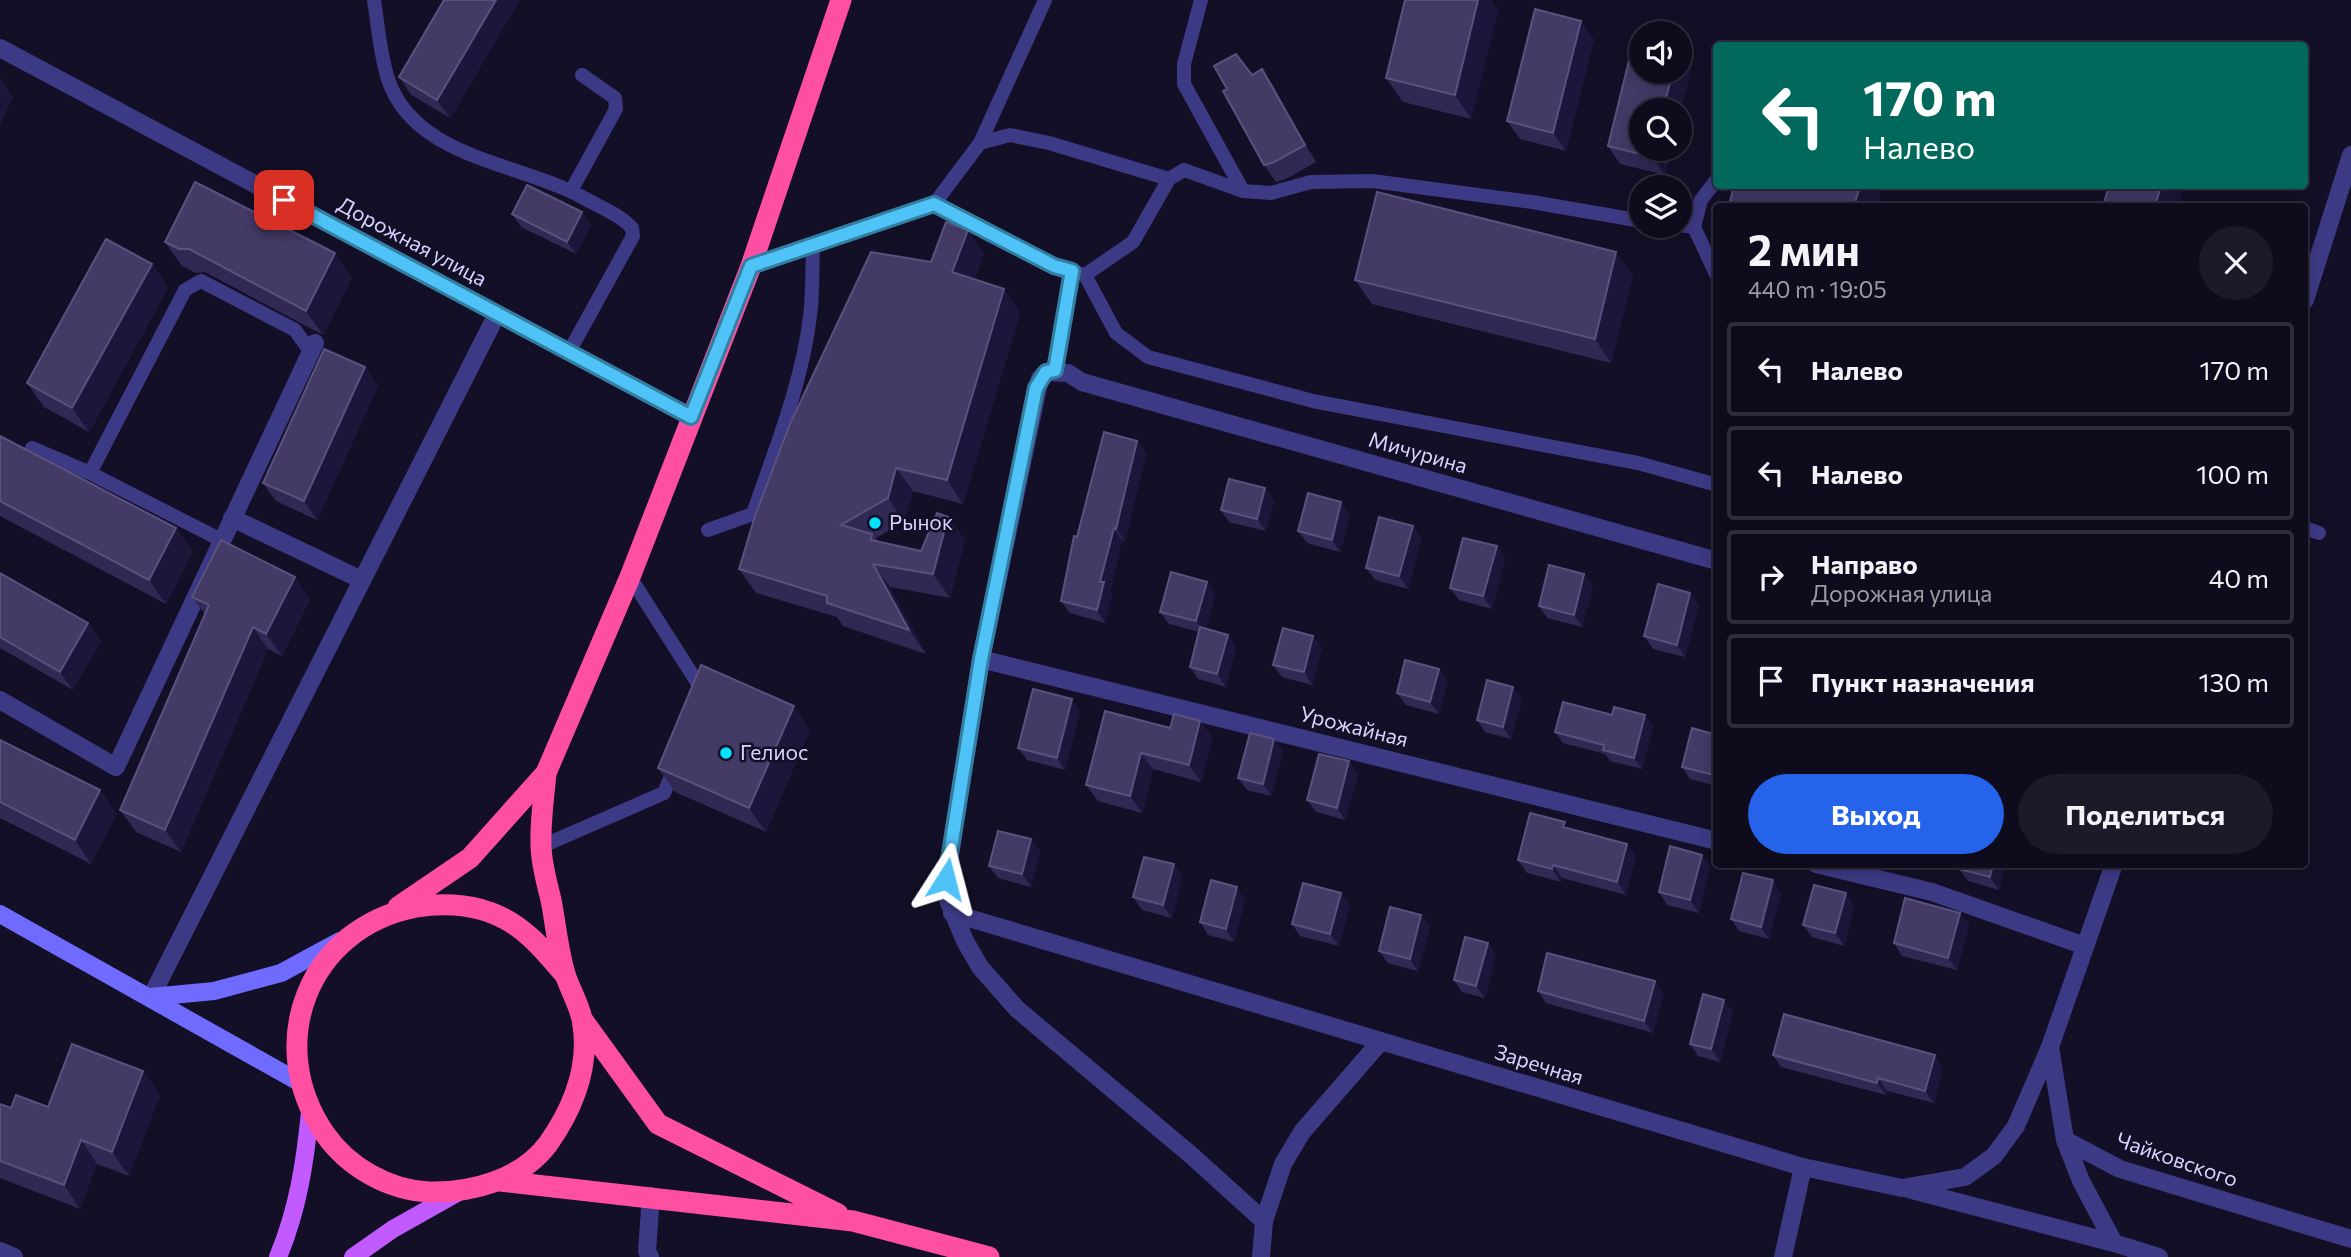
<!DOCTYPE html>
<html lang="ru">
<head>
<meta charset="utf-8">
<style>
  body { margin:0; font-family:Commissioner,sans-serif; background:#1c1929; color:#f1f3f6; height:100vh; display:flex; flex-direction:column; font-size:26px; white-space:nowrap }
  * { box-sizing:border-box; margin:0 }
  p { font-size:23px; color:#9b9ba3 }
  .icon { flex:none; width:38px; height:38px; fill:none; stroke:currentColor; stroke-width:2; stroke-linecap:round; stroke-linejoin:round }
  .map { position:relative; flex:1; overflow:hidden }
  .panel { position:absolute; left:1713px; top:203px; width:595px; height:665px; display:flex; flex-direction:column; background:#0e0b1c; border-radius:7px; box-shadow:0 4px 18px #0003,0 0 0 2px #2e2b3b }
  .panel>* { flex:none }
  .banner { position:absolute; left:1713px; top:42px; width:595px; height:147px; border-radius:7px; box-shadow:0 4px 18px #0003,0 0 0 2px #2e2b3b; background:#00695c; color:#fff; overflow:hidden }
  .controls { position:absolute; left:1629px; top:21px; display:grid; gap:14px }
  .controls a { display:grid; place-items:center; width:63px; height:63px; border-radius:50%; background:#0e0b1c; box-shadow:0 4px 18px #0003,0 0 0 2px #2e2b3b; font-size:35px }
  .pin { position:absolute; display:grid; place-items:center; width:60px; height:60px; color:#fff; margin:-30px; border-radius:14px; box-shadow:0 4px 10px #0006 }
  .me { position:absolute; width:77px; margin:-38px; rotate:9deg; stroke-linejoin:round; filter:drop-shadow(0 0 5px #0008) }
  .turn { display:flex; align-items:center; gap:24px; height:147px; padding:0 35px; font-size:32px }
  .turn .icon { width:91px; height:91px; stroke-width:2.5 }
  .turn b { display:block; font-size:49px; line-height:60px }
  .round { display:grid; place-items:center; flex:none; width:74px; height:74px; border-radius:37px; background:#1c1929 }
  .headline { display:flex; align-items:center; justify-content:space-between; height:119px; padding:0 35px }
  h1 { font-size:42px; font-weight:700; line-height:52px }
  .primary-button { display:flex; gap:14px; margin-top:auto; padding:14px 35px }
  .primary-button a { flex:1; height:80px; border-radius:42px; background:#2563eb; color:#fff; font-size:28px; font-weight:700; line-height:80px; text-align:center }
  .primary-button a+a { background:#1c1929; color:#f1f3f6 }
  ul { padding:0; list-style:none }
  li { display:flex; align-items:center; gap:21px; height:94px; margin:0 14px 10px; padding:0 21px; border:4px solid #2e2b3b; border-radius:7px }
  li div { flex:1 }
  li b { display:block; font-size:26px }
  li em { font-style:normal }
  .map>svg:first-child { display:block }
</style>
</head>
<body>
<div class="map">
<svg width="2351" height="1257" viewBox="0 0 2351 1257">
  <rect width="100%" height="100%" fill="#130f26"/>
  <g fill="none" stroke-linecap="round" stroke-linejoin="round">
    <path stroke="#3d3a85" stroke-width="14" d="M374,0C378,26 380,54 388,79C414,158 518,162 582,197C598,206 619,214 632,228L633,236L569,352
      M1201,0L1184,64V84L1243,191
      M980,143L1010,135L1049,143L1169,179
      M571,191L616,109L615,98L582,75
      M934,204L1054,266L1085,275L1133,242L1169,179L1184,170L1243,191L1271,193L1311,182L1372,181L1532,202L1642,221
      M1680,225L1694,227L1717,276
      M1694,227L1701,200L1717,179
      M751,266L934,204L980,143L1045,0
      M1085,275L1116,333L1148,357L1313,401L1638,463L1717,485
      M1055,370L1072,271
      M32,448L90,473L221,540
      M90,473L185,290L201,281L295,330L310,351
      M2305,528L2319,533
      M708,530L753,514C775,449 802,384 810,316C813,293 812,269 813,245
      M630,577L704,693
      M540,847L664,793L675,767"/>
    <path stroke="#3d3a85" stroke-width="18" d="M0,48L691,417
      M2305,300L2351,155
      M232,518L362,580
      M981,659L1717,841
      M0,700L116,767L315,343
      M1816,864L1932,892L2085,946
      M2114,864L2050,1047L2065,1140L2120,1169L2351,1239
      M952,913L1803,1167L1902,1188L1965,1177L1994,1156L2016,1126L2050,1047
      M151,997L497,314
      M2065,1140L2081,1181L2114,1243L2159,1257
      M1908,1189L2114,1243
      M1264,1221L1283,1164L1302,1132L1381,1041
      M0,1251L14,1257
      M650,1257L647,1251L651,1196
      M1261,1257L1264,1221L1191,1155L1017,1009L980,967L965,941L948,900L946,879L981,659L1040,378L1046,372L1068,373L1082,382L1717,561
      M1783,1257L1803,1167"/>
    <path stroke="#6f6bff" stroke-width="18" d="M0,914L299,1082
      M151,997L214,991L281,973L340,941"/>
    <path stroke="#c25bff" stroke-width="18" d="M278,1257C298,1209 305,1163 310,1112
      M353,1257L393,1229L457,1193"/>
    <path stroke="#ff4fa3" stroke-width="21" d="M546,773C544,797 540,822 541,845C541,863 547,883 551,900C556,925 558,953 566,977C571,991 579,1005 582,1019C591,1065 574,1107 548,1144C521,1180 471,1193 429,1192C388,1190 348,1167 325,1134C263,1044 308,927 417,907C440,903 467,904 489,912C522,923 544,950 565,975
      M398,907L470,858L546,773L630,577L751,266L841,0
      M582,1019L658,1124L838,1214
      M500,1181L853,1221L989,1257"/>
  </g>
  <path fill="#312854" d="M444,0H520L450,118L411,95L399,77Z
    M1478,0H1491L1498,10L1471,119L1403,102L1386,78Z
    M1594,39L1566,151L1520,139L1507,121Z
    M1680,42L1693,61L1680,113V110L1642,149H1671L1665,175L1620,164L1608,146Z
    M1262,69L1273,85L1316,162L1286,179L1276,182L1264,165L1252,75Z
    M1734,186H1882L1877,206H1734L1730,201Z
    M582,212L591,225L576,254L521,227L512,214Z
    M165,242L352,277L323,335L205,272L196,273L182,266Z
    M984,254L974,280L1004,289L1020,313L963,504L913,491L904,522L876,538L878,541L921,551L948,517L965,540L950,598L890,587L926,654L843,626L837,617L756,593L739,569L931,262Z
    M152,264L168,288L89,432L44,407L27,383Z
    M1633,276L1611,363L1372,304L1355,280Z
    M365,367L378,386L317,520L276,501L263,483Z
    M0,436L176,528L193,552L166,604L0,516Z
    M1137,441L1146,453L1125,541L1122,540L1110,591L1112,595L1105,623L1070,613L1061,601L1077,537Z
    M1265,488L1274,501L1266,531L1229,522L1221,510Z
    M1350,514L1340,552L1307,543L1298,531Z
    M1413,526L1421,538L1408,589L1375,580L1366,568Z
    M1497,546L1505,559L1492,609L1459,600L1450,588Z
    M0,573L88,623L101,641L73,690L0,648Z
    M1593,586L1582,627L1547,618L1539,606Z
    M1690,593L1699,605L1685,657L1653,649L1644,636Z
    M1215,594L1206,629L1228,635L1236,647L1226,687L1198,679L1190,667L1199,632L1169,624L1160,612Z
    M192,597L310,599L282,656L268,649L181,852L136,832L120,810L205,615Z
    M1313,636L1322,648L1312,685L1282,677L1273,665Z
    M1439,669L1447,681L1439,714L1406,705L1397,693Z
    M1522,699L1511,739L1485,732L1477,720Z
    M1080,712L1065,770L1027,760L1018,748Z
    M1200,721L1212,738L1201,782L1153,769L1142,813L1098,801L1086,785L1170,728Z
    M1653,726L1642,769L1610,761L1605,754L1563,743L1555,732Z
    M810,730L766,832L675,792L658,768Z
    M1717,735V786L1690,779L1682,767Z
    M1274,739L1283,751L1271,796L1247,790L1238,778Z
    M0,740L100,790L117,814L91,864L0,818Z
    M1358,774L1345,820L1316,812L1307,800Z
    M1570,829L1636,856L1626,895L1562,878L1561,882L1527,873L1518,860Z
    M1031,839L1040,852L1031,887L998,878L989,866Z
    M1702,855L1710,867L1699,913L1667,905L1659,892Z
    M1960,864H2005L1999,890L1968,881L1959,869Z
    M1182,876L1172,918L1142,910L1133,897Z
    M1341,893L1350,905L1339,946L1300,936L1292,924Z
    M1781,893L1769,939L1739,931L1731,919Z
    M1846,893L1854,906L1844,946L1812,937L1803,925Z
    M1245,900L1234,942L1208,935L1200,922Z
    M1960,913L1969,925L1957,970L1902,956L1894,943Z
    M1421,915L1430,927L1418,971L1388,963L1379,951Z
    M1496,955L1485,998L1462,992L1454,980Z
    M1538,991L1663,993L1653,1033L1546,1003Z
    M1733,1012L1720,1062L1698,1056L1690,1044Z
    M1773,1055L1943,1068L1934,1103L1887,1091L1886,1095L1781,1067Z
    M143,1071L160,1095L129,1176L97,1164L80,1209L0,1178V1104L11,1108L48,1107Z"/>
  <path fill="#1d163a" d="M496,0H520L450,118L437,100Z
    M1478,0H1491L1498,10L1471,119L1455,95Z
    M1581,21L1594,39L1566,151L1553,133Z
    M1680,42L1693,61L1680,113V110H1663L1673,72H1680Z
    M1262,69L1273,85L1316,162L1305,145Z
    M0,78L13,97L0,125Z
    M1654,149H1671L1665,175L1652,157Z
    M1860,186H1882L1877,206H1854Z
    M2161,186H2184L2178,206H2155Z
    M582,212L591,225L576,254L567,242Z
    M968,230L984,254L968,296L952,272Z
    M1616,252L1633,276L1611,363L1595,339Z
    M335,253L352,277L323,335L306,311Z
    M152,264L168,288L89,432L72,408Z
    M1004,289L1020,313L963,504L947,480Z
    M365,367L378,386L317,520L304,501Z
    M1137,441L1146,453L1125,541L1116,529Z
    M896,468L913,491L904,522L888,498Z
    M1265,488L1274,501L1266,531L1257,519Z
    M1341,502L1350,514L1340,552L1332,540Z
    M948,517L965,540L950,598L933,574Z
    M1413,526L1421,538L1408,589L1399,576Z
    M176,528L193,552L166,604L149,580Z
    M1114,528L1122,540L1110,591L1112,595L1105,623L1097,610L1100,582Z
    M1497,546L1505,559L1492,609L1483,596Z
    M873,564L890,587L926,654L909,630Z
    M1584,574L1593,586L1582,627L1574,615Z
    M295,577L310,599L282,656L266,634Z
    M1207,582L1215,594L1205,634L1196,621Z
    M1690,593L1699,605L1685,657L1677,645Z
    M88,623L101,641L73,690L60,672Z
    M253,627L268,649L181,852L165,830Z
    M1228,635L1236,647L1226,687L1217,674Z
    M1313,636L1322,648L1312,685L1304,672Z
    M1439,669L1447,681L1439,714L1430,702Z
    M1513,687L1522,699L1511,739L1503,727Z
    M1072,699L1080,712L1065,770L1057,758Z
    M794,706L810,730L766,832L749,808Z
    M1645,715L1653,726L1642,769L1634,758Z
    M1200,721L1212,738L1201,782L1189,765Z
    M1274,739L1283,751L1271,796L1263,784Z
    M1141,753L1153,769L1142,813L1130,796Z
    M1349,761L1358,774L1345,820L1337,808Z
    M100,790L117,814L91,864L75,840Z
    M1031,839L1040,852L1031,887L1022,874Z
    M1627,844L1636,856L1626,895L1617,882Z
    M1702,855L1710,867L1699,913L1690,900Z
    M1174,864L1182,876L1172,918L1163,905Z
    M1993,864H2005L1999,890L1990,877Z
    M1553,865L1562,878L1561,882L1552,869Z
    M1773,880L1781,893L1769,939L1761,927Z
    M1237,887L1245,900L1234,942L1226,929Z
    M1341,893L1350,905L1339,946L1330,934Z
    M1846,893L1854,906L1844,946L1835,933Z
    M1960,913L1969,925L1957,970L1948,958Z
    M1421,915L1430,927L1418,971L1410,959Z
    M1488,943L1496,955L1485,998L1476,986Z
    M1655,981L1663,993L1653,1033L1644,1021Z
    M1724,1000L1733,1012L1720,1062L1711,1049Z
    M1935,1055L1943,1068L1934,1103L1925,1091Z
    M143,1071L160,1095L129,1176L112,1152Z
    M1878,1078L1887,1091L1886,1095L1877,1083Z
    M81,1140L97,1164L80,1209L64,1185Z"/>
  <path fill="#433a66" stroke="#5a527e" stroke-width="2" d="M444,0H496L437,100L399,77Z
    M1405,0H1478L1455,95L1386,78Z
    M1535,9L1581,21L1553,133L1507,121Z
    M1636,32L1642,33V72H1673L1663,110H1642V149H1654L1652,157L1608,146Z
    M1236,54L1252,75L1262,69L1305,145L1274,162L1264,165L1223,91L1227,89L1214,66Z
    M195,182L335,253L306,311L189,249H179L165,242Z
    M527,185L582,212L567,242L512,214Z
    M1734,186H1860L1854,206H1751L1730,201Z
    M2109,186H2161L2155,206H2103Z
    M1377,192L1616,252L1595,339L1355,280Z
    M946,222L968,230L952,272L1004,289L947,480L896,468L888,498L841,525L872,534L871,540L921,551L937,513L948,517L933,574L873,564L909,630L827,603V596L739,569L755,516L790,424L871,252L931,262Z
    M106,239L152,264L72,408L27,383Z
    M324,349L365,367L304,501L263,483Z
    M1104,432L1137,441L1116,529L1114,528L1100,582H1104L1097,610L1061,601L1074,536L1077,537Z
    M0,436L176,528L149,580L0,501Z
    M1229,479L1265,488L1257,519L1221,510Z
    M1308,493L1341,502L1332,540L1298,531Z
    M1379,517L1413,526L1399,576L1366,568Z
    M1463,538L1497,546L1483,596L1450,588Z
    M221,540L295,577L266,634L253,627L165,830L120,810L209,605L192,597Z
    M1549,565L1584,574L1574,615L1539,606Z
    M1171,572L1207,582L1196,621L1160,612Z
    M0,573L88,623L60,672L0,637Z
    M1658,584L1690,593L1677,645L1644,636Z
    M1200,627L1228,635L1217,674L1190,667Z
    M1283,628L1313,636L1304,672L1273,665Z
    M1405,660L1439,669L1430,702L1397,693Z
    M701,665L794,706L749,808L658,768Z
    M1487,680L1513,687L1503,727L1477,720Z
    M1033,689L1072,699L1057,758L1018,748Z
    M1563,702L1612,715L1614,707L1645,715L1634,758L1603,750L1604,745L1555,732Z
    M1105,711L1170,728L1174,714L1200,721L1189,765L1141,753L1130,796L1086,785Z
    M1692,728L1717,735V765L1714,775L1682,767Z
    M1250,733L1274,739L1263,784L1238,778Z
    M0,740L100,790L75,840L0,802Z
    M1319,754L1349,761L1337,808L1307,800Z
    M1530,813L1565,822L1563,827L1627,844L1617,882L1553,865L1552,869L1518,860Z
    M998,831L1031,839L1022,874L989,866Z
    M1670,846L1702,855L1690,900L1659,892Z
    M1144,857L1174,864L1163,905L1133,897Z
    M1960,864H1993L1990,877L1959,869Z
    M1743,873L1773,880L1761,927L1731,919Z
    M1211,880L1237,887L1226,929L1200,922Z
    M1303,883L1341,893L1330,934L1292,924Z
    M1814,885L1846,893L1835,933L1803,925Z
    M1905,898L1960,913L1948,958L1894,943Z
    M1390,907L1421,915L1410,959L1379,951Z
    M1465,937L1488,943L1476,986L1454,980Z
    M1547,953L1655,981L1644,1021L1538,991Z
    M1703,994L1724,1000L1711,1049L1690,1044Z
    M1784,1014L1935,1055L1925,1091L1878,1078L1877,1083L1773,1055Z
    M72,1044L143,1071L112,1152L81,1140L64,1185L0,1161V1104L11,1108L16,1095L48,1107Z"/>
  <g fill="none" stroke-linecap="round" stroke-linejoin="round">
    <g stroke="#337fa1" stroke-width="18">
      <path id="route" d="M284,200L691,417L751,266L934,204L1054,266L1072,271L1055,370L1046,372L1036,388L981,659L946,879"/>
    </g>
    <use href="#route" stroke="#4fc3f7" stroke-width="12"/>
  </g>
  <g fill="#00e5ff" stroke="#130f26" stroke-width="2.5">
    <circle cx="875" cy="523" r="7"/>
    <circle cx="726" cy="753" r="7"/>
  </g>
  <g text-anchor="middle" stroke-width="5" stroke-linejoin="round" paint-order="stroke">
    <g font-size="21" fill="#d9d4ff" stroke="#130f26">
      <text transform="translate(412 242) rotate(28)" y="7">Дорожная улица</text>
      <text transform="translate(1418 453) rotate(16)" y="7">Мичурина</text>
      <text transform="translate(1354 727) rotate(14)" y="7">Урожайная</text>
      <text transform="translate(1539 1065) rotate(17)" y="7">Заречная</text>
      <text transform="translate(2177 1160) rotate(19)" y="7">Чайковского</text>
    </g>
    <g font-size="21" fill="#d9d4ff" stroke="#130f26" text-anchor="start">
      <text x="889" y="530">Рынок</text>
      <text x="740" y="760">Гелиос</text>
    </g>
  </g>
</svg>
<div class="controls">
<a><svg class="icon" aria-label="sound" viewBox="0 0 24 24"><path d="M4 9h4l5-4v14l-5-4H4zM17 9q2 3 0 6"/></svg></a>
<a><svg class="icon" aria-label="search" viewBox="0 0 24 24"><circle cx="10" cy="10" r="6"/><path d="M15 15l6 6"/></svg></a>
<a><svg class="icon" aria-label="layers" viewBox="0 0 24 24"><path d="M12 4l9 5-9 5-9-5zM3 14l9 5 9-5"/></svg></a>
</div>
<div class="pin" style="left:284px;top:200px;background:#d93025"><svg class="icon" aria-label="arrive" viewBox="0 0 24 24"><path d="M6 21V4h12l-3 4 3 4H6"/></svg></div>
<svg class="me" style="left:946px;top:879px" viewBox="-20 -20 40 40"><path d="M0-17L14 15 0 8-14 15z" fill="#4fc3f7" stroke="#fff" stroke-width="4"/></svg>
<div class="banner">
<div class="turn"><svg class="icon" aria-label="left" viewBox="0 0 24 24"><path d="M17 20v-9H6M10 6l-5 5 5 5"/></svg><div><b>170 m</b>Налево</div></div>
</div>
<section class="panel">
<div class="headline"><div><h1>2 мин</h1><p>440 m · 19:05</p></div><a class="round"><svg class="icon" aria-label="close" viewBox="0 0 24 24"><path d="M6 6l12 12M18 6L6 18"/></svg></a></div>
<ul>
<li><svg class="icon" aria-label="left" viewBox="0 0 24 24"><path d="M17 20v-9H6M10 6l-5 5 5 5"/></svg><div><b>Налево</b></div><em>170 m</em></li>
<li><svg class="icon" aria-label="left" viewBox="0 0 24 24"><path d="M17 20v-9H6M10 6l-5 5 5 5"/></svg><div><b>Налево</b></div><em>100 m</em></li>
<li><svg class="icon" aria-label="right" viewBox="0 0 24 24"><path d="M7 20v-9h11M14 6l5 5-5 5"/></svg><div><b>Направо</b><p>Дорожная улица</p></div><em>40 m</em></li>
<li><svg class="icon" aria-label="arrive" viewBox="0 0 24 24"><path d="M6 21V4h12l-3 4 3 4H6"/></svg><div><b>Пункт назначения</b></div><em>130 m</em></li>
</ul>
<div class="primary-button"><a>Выход</a><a>Поделиться</a></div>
</section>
</div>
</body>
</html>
